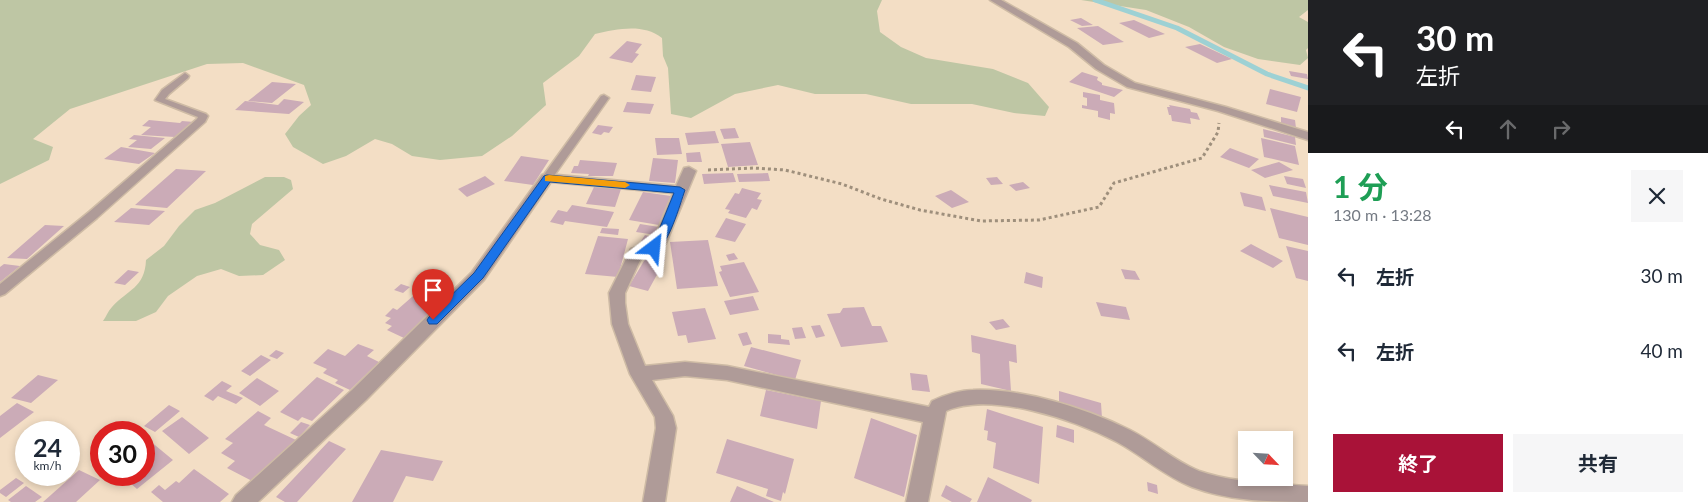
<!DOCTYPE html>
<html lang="ja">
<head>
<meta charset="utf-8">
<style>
  body { margin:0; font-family:Lato,"Noto Sans JP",sans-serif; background:#f6f6f7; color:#1f2937; height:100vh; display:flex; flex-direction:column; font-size:19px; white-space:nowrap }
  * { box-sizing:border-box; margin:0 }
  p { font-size:16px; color:#747a83 }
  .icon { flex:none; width:28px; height:28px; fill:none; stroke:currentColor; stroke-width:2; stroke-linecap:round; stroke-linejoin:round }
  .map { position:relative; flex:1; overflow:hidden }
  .panel { display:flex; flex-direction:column; background:#fff; width:400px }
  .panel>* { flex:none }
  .banner { background:#202124; color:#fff; overflow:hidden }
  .needle { width:32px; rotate:115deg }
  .tools { position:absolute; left:1238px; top:431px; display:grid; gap:10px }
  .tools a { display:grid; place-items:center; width:55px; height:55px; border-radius:0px; background:#fff; box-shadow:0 2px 8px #0003; font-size:25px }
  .speed { position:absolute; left:15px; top:421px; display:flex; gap:10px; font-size:25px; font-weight:700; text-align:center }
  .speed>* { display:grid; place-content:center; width:65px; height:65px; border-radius:50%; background:#fff; box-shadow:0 2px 8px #0003; line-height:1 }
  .speed small { font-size:12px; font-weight:400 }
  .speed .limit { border:8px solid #d22; background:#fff; color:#111 }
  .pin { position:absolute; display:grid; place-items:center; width:42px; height:42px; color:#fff; margin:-51px -21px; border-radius:50% 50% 50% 0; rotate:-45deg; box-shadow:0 0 5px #0007 }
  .pin .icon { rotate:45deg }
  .me { position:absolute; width:55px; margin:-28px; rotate:29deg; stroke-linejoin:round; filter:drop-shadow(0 0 4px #0008) }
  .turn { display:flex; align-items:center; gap:18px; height:105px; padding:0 25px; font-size:22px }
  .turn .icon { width:65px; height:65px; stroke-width:2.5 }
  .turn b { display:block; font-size:35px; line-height:42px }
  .lanes { display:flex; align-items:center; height:48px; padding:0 25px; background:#0003; justify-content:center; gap:25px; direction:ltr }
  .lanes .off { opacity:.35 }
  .round { display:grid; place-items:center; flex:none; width:52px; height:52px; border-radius:0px; background:#f6f6f7 }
  .headline { display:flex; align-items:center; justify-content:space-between; height:85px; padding:0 25px }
  h1 { font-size:30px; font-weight:700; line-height:38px; color:#1e9e55 }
  .action { display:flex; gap:10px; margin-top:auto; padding:10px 25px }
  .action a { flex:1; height:58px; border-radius:0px; background:#a91238; color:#fff; font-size:20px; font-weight:700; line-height:58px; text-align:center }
  .action a+a { background:#f6f6f7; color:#1f2937 }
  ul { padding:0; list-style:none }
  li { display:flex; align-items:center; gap:15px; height:75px; padding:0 25px }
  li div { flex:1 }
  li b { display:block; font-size:19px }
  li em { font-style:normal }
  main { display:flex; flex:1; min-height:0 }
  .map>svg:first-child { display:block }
</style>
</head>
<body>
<main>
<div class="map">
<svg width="1308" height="502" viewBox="0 0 1308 502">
  <rect width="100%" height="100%" fill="#f3dec5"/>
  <path fill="#bec6a4" d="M0,0H882L877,11L880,32L901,47L926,58L993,69L1028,83L1049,107L1045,116L1014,113L972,104H911L866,94H815L778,85L735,94L691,118L671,114L668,68L663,56L662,38C643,23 617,29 595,34L579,56L543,83L546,105L512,136L482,156L440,160L412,156L392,144L375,139L346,156L323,164L293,147L285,134L299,116L311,105L304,85L243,63L207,64L70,109L33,139L53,147L49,160L0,184Z
    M1081,0H1308V10L1299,17L1308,22V48L1306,50L1308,58L1300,65L1258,59L1224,47L1189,27L1146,10Z
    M265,177H284L291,180L293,189L252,224L250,234L260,245L279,250L285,260L263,275L239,276L221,269L197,276L168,296L156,312L136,321H103C106,317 108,311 112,307C127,290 145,288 146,260L164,246L179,226L195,210L215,203Z"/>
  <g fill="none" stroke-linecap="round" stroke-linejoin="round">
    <path stroke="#9dd1d4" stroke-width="5" d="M1095,0L1177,28L1267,74L1308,88"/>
  </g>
  <path fill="#cbabb7" d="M1081,18L1093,25L1082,26L1070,20Z
    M1134,20L1165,34L1149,38L1119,23Z
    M1098,26L1124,42L1103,45L1077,28Z
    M627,41L642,44L635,53L639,54L632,63L609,58Z
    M1200,44L1232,59L1217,63L1185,47Z
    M1289,71L1307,74L1308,79L1291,76Z
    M1082,72L1098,77L1097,80L1102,83V85L1123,90L1114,97L1069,82Z
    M636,75L656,77L651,92L631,90Z
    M272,82L296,84L272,103L248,101Z
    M1270,89L1301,97L1297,112L1266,104Z
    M1083,92L1100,95V100L1114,103L1115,114L1110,113V120L1098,117V111L1082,108V105L1087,106V98L1083,97Z
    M284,99L304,102L289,114L235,110L245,101L278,105Z
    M627,102L654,104L650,114L623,112Z
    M1169,105L1190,109L1191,112L1197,113L1200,120L1190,118L1191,124L1172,121L1171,115H1169L1167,107H1170Z
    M1281,117L1295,120L1296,128L1281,124Z
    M149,120L180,123L182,121L194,122L175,137L141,135L151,127L142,126Z
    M598,125L613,127L609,133L604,132L601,135L592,133Z
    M735,128L739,138L724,139L720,129Z
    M1263,129L1295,137L1296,145L1264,137Z
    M715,131L719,143L688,145L685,133Z
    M134,135L165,138L151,149L128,147L137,140L129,139Z
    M655,138H679L682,154L657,155Z
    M1261,138L1295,146L1299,165L1264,157Z
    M750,142L758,165L728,167L721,144Z
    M121,147L155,153L139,164L104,159Z
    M1230,148L1259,159L1249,168L1220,157Z
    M700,152L702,162H687L686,153Z
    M521,156L549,160L533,185L504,181Z
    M653,158L678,160L675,183L649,181Z
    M580,160L617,163L613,176H588L589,174L571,173L574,166H578Z
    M1279,162L1293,170L1265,178L1251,170Z
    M176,169L206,171L167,208L135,205Z
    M733,173L736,182L704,184L702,174Z
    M768,173L770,181L739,182L737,174Z
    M485,176L495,184L467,197L458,189Z
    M1284,176L1303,179L1306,188L1287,184Z
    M997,177L1003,184L991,185L986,178Z
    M1023,182L1030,188L1016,191L1009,185Z
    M1269,185L1306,192L1308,203L1273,196Z
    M594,187L621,189L615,207L586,204Z
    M742,188L761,193L757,199L762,200L757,210L752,208L746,218L728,213L730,210L725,209L735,193L739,194Z
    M951,190L969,202L952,208L935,196Z
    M643,192L671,196L659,225L629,220Z
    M1240,192L1262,197L1266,211L1244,206Z
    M572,205L614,212L607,227L565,221L563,225L550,222L558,210L567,212Z
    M131,208L165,211L149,225L114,222Z
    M1270,208L1308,217V245L1279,238Z
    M726,218L746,224L735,242L715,237Z
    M640,224L659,227L656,235L636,232Z
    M45,225L64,226L27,259L7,258Z
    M602,228L619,229L618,235L600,233Z
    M645,235L656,238L653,244L641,241Z
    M598,236L628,239L618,277L585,274Z
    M708,240L718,286L677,289L670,242Z
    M1251,244L1283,261L1273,268L1240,251Z
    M1286,246L1308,251V281L1296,278Z
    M734,253L738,259L729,261L726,255Z
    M647,256L665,260L648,291L629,286Z
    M744,262L759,292L730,297L719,272L722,271L720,266Z
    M4,264L20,266L0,282V267Z
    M1121,269L1135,271L1140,280L1125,279Z
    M128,270L139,272L125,285L114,283Z
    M1026,272L1043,277L1042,288L1024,283Z
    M401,284L410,287L403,293L394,290Z
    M421,289L445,299L404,338L387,330L392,326L385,323L391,318L385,316L393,308L397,310Z
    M753,296L759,310L730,315L724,301Z
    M1096,302L1126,307L1130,320L1101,316Z
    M864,307L872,326H881L888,342L841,347L827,314L840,313L843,308Z
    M705,308L716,339L688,343L686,335L678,336L672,312Z
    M1003,319L1010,327L996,330L989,322Z
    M820,325L825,336L816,338L811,326Z
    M802,327L806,338L795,339L792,328Z
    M747,332L752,344L743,346L738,334Z
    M768,334L781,335V339L789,340L790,345L768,343Z
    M971,335L1016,345L1017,363L1009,361L1011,391L981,384L980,354L972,352Z
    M358,344L374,350L367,356L379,362L350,390L335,383L338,380L323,373L327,369L313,363L328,349L345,356Z
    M751,347L801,360L795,380L744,366Z
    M276,350L284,353L277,359L269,356Z
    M261,355L271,360L250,376L241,371Z
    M910,373L927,375L930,392L912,390Z
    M38,375L58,380L31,403L11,398Z
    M317,377L344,390L312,421L302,417L298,421L280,412Z
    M257,378L279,391L260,406L239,393Z
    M222,381L232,386L226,391L243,398L236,404L218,396L213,401L204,396Z
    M766,390L821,401L817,429L760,416Z
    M1059,391L1101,403L1102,418L1059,405Z
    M17,403L34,412L0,438V416Z
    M169,405L180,411L155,432L144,426Z
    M987,409L1043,427L1039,484L993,468L996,443L987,440L988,431L984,430Z
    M258,411L271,418L264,425L296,440L254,482L227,468L235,461L221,453L233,443L225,439Z
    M182,417L209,438L189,454L162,431Z
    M871,418L917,435L904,497L854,478Z
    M301,422L310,425L299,437L290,433Z
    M1057,425L1074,430V443L1056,437Z
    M144,436L173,460L137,489L121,475H144Z
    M727,439L794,459L785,494L783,492L781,501L766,496L768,489L716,473Z
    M329,441L346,449L297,502H285L276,497Z
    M381,450L443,461L433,481L406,476L393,502H352Z
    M194,469L229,494L220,502H163L151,492L159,485L165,490L176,481L179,483Z
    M79,470L100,480L76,502H43Z
    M988,477L1032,500L1031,502H977Z
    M16,478L24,483L6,497L0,493V490Z
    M1147,482L1157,485L1158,494L1148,491Z
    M946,485L972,499L970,502H952L941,496Z
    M26,486L42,497L35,502H11L8,500Z
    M737,486L774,502H730Z"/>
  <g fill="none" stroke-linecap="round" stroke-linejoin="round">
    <g stroke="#cebba5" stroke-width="3">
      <path id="lane" d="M185,73L189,76L188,78L169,94L165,99L206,114L208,116L205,122L97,218L5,294L0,296V284L89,212L197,119L198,117L155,100L162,90Z
        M604,95L609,98L551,180H543L541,178L543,176L601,96Z"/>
    </g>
    <g stroke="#cebba5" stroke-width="3">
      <path id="street" d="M990,0H1001L1077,43L1104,65L1135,83L1226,107L1308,132V140L1218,111L1127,87L1096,69L1069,47Z
        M689,167L696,171L666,243L659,251L642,256L625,293V303L628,324L645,366L685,362L727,366L929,407L932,401C945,395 959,390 973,390C1022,388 1086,408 1130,430C1154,442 1174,461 1199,471C1233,483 1272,483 1308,486V502C1269,502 1229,501 1192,487C1164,476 1143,456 1117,442C1075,420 991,391 946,411L928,502H906L923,422L727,380L685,376L652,380L673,416L676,428L665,502H643L656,428L655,417L630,374L612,324L609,293L631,249L649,244L653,241L673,193L551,182L484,280L366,400L258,502H232L236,495L352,390L472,272L542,175L547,174L676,186L684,168Z"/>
    </g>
    <path stroke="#9e8f7c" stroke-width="3" stroke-dasharray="3 3" stroke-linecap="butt" d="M708,170L753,168L785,170L842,184L881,199L920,210L981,221L1039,220L1099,207L1114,183L1202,158L1218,132L1219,123"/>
    <use href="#lane" fill="#af9b98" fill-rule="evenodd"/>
    <use href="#street" fill="#af9b98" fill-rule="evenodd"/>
  </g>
  <path fill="#1a73e8" stroke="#114b97" d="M547,175L680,187L685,190C680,204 668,248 654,252L648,248L654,242L674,193L550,182L483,278L437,324H429L427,320L429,317L474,273L544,176Z"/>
  <path fill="#f59e0b" d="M549,175L625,182L630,185L625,188L545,181V176Z"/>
</svg>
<div class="tools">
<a><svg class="needle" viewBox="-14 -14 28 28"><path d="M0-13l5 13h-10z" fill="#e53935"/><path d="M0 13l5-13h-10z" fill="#747a83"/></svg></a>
</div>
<div class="speed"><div>24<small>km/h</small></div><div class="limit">30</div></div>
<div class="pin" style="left:433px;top:320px;background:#d93025"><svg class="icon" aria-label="arrive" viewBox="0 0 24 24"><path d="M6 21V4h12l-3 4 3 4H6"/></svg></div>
<svg class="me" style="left:654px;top:248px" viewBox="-20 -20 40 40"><path d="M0-17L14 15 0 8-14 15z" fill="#1a73e8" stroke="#fff" stroke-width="4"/></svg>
</div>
<section class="panel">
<div class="banner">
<div class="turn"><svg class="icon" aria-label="left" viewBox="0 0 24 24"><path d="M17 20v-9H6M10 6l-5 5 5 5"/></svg><div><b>30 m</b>左折</div></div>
<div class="lanes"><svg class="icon" aria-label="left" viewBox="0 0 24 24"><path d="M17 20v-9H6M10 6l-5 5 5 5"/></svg><svg class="icon off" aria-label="ahead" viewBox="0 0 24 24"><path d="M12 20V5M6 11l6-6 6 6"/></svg><svg class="icon off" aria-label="right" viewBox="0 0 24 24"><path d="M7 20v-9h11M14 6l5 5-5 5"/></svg></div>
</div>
<div class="headline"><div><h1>1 分</h1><p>130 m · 13:28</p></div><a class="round"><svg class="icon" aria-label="close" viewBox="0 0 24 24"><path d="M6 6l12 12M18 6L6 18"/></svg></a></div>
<ul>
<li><svg class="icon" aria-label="left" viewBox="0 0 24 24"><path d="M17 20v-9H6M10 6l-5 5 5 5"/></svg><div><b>左折</b></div><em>30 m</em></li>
<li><svg class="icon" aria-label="left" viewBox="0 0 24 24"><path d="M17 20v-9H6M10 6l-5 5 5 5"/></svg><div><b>左折</b></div><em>40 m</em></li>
</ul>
<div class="action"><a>終了</a><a>共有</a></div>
</section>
</main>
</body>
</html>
